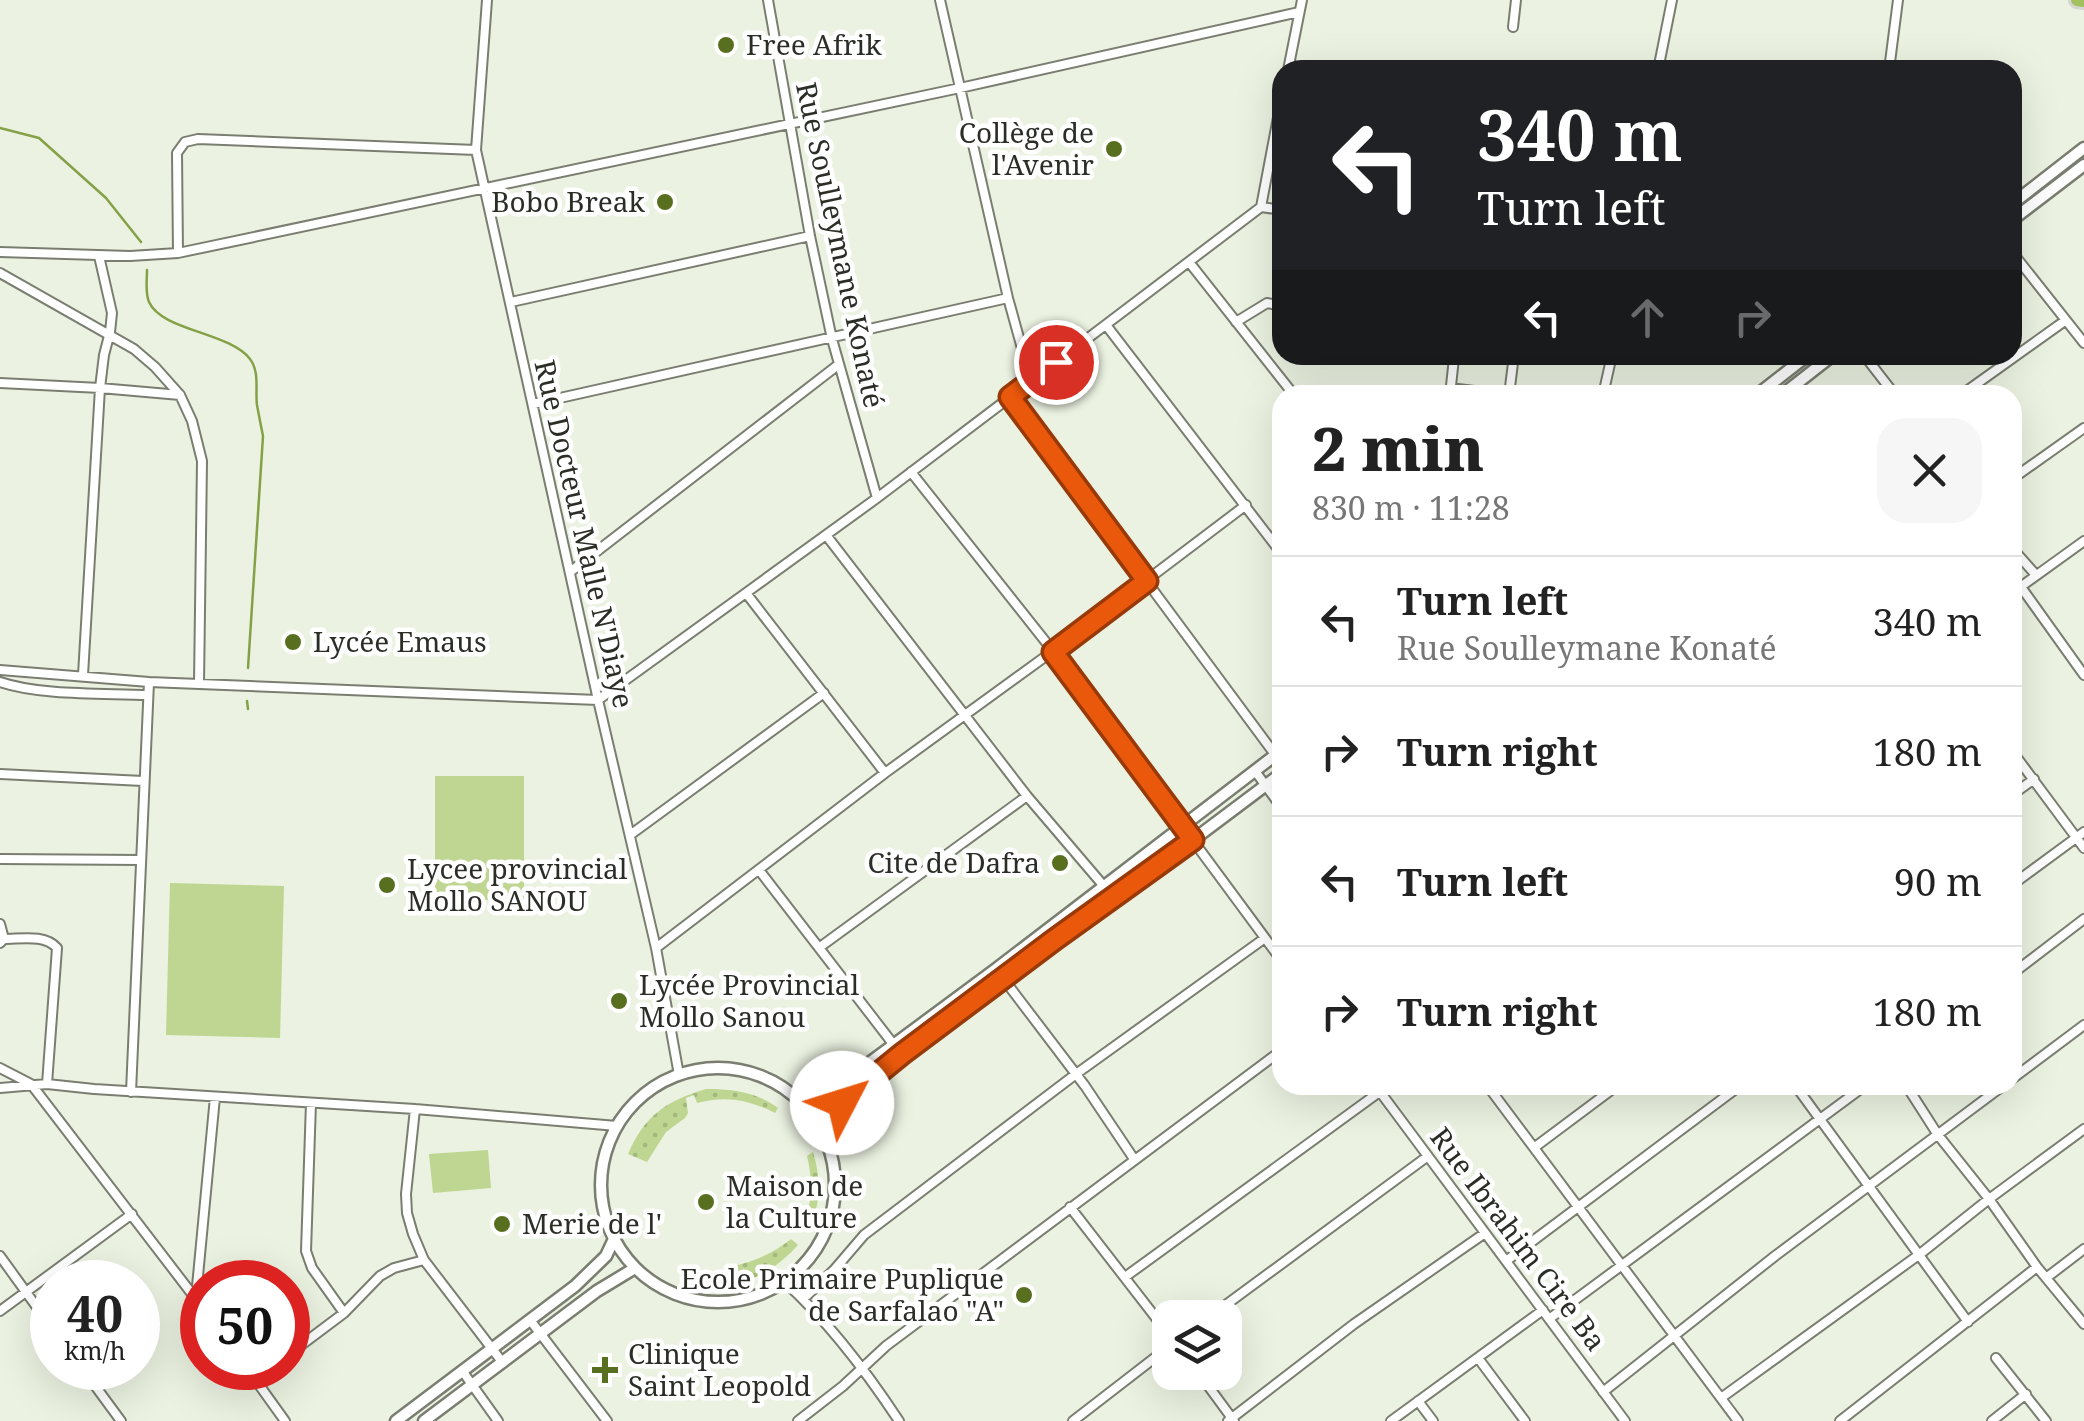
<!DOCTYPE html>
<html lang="en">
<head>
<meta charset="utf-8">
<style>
  body { margin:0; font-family:"Noto Serif",serif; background:#f6f6f6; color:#222; height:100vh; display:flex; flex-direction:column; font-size:38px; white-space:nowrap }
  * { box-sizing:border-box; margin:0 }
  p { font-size:32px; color:#767676 }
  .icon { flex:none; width:55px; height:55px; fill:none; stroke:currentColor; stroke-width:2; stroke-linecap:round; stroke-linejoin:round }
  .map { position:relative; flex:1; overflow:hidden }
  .sheet { position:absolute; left:1272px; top:385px; width:750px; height:710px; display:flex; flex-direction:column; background:#fff; border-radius:30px; box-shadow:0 10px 40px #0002 }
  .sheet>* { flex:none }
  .top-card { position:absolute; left:1272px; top:60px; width:750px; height:305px; border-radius:30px; box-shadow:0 10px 40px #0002; background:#202124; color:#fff; overflow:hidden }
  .tools { position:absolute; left:1152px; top:1300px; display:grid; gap:20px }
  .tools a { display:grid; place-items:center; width:90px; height:90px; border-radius:20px; background:#fff; box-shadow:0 10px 40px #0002; font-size:50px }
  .speed { position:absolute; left:30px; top:1260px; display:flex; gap:20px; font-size:50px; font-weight:700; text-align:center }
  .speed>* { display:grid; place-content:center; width:130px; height:130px; border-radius:50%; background:#fff; box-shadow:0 10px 40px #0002; line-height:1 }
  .speed small { font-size:25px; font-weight:400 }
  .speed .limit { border:15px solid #d22; background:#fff; color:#111 }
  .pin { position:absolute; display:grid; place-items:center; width:85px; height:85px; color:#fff; margin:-42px; border:5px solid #fff; border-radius:50%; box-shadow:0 2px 10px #0007 }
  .me { position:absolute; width:110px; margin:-55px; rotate:50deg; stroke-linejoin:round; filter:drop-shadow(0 0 8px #0008) }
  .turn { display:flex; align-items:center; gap:35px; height:210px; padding:0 40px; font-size:45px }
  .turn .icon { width:130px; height:130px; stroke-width:2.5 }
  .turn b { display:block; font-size:70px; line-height:85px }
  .lanes { display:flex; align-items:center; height:95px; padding:0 40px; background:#0003; justify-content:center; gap:50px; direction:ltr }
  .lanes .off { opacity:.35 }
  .round { display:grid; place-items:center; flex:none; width:105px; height:105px; border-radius:30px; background:#f6f6f6 }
  .headline { display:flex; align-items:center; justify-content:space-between; height:170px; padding:0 40px }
  h1 { font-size:60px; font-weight:800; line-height:75px }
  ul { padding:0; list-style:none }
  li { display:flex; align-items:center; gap:30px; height:130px; padding:0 40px; border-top:2px solid #e0e0e0 }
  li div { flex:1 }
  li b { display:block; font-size:38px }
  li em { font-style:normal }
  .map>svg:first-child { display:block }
</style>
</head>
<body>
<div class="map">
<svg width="2084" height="1421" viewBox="0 0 2084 1421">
  <defs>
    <pattern id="grass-dots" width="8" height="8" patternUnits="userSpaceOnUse" patternTransform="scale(2.5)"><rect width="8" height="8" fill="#bed691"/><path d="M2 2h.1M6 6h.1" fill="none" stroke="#a3b87d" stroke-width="1.8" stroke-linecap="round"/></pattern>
  </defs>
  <rect width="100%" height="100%" fill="#ebf2e1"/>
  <path fill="url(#grass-dots)" d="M706,1089C734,1089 756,1092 778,1108L775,1113C750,1100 725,1095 697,1103L694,1095L686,1098L688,1113L685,1118L666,1132L647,1162L628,1154C645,1115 666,1101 706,1089Z
    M813,1152C822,1182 821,1205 807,1232L799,1228C814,1207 813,1181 807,1156Z
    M791,1239L798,1245C779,1266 758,1280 730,1285L729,1282L737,1279L736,1272H729L728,1267C753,1262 771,1255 791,1239Z"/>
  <path fill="#bed691" d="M435,776H524V900H435Z
    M170,883L284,886L280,1038L166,1035Z
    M488,1150L491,1188L433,1193L429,1154Z"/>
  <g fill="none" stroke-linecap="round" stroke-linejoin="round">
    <path stroke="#85a147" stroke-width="2.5" d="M0,128L39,138L106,198L141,242
      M147,270C147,280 145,293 149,302C162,331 229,332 250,359C260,372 255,391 257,405C259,416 261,426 263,436L248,668
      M247,701L248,709"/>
    <g stroke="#797e70" stroke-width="12">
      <path id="street" d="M487,0L476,150L598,700L656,948L679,1075
        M768,0L810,236L832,339L877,498
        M940,0L1008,298L1031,381
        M1513,27L1516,0
        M1288,70L1302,0
        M1658,70L1672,0
        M1889,70L1898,0
        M1261,207L1282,96
        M0,252L130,256L178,253L960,88L1299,12
        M2012,252L2084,343
        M178,253L177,153L185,142L198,139L476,150
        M1189,262L1294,395
        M0,273L134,349L155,367L180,395L192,421L202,461L199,684
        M511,302L810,236
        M1236,322L1267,303L1282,306
        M1106,325L1282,554
        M1864,355L1895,395
        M0,383L100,388L180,395
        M1450,388L1507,395
        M1450,395L1454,358L1457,355
        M1509,395L1514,355
        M1603,395L1612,355
        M1961,395L2066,320
        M1010,397L1282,764
        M533,404L1008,298
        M911,472L1053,651L1282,961
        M2012,479L2084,428
        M826,535L1027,796L1114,898
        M2012,548L2036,575
        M570,572L838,365
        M2021,587L2084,675
        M746,593L885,773
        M2012,593L2084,541
        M0,670L149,682L598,700L877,498L1261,207L1282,210
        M83,675L100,388L104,355L110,332L112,313L99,256
        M0,682C41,696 103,693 148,695
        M2012,751L2084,848
        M1255,771L1282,808
        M0,774L143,781
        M2012,795L2034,779
        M630,835L824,693
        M0,859L140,860
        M759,870L897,1049
        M2012,885L2084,832
        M0,924L4,939
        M0,943L4,939C21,939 45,934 57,948L47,1084
        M820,947L1027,796
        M656,948L885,773L1053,651L1246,505
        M996,969L1085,1086L1134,1159
        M2012,974L2084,919
        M0,1068L31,1084L202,1307
        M2012,1079L2084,1025
        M1375,1085L1625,1421
        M1487,1085L1738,1421
        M1795,1085L1968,1322
        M1906,1085L1938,1135L1989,1199L2037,1267L2084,1324
        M0,1088L47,1084L94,1089L415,1109L617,1126
        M131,1092L149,682
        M311,1103L306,1251L312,1268L344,1313
        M415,1109L406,1194L407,1213L413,1234L424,1260L503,1363
        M1535,1147L1618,1085
        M1070,1207L1170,1336
        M0,1256L52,1328
        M1506,1261L1741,1085
        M1125,1277L1389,1085
        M2046,1278L2084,1249
        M785,1282C830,1323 866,1371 899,1421
        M196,1297L215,1097
        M803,1299L834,1270L864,1235L1076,1074L1265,938
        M0,1311L132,1214
        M1208,1318L1428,1156
        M1549,1319L1866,1085
        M530,1320L607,1421
        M288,1355L344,1313L380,1276L394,1268L424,1260
        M1478,1358L1525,1421
        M1996,1358L2046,1421
        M82,1368L121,1421
        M247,1368L285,1421
        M463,1372L498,1421
        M1198,1372L1234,1421
        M255,1379L271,1368
        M1603,1392L1775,1256L2004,1085
        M1721,1398L1920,1254L1989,1199L2084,1129
        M1418,1401L1433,1421
        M798,1421L843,1386L886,1346L1282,1050
        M1073,1421L1170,1346
        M1228,1421L1354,1324L1485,1233
        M1391,1421L1543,1310
        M1840,1421L2037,1267
        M1992,1421L2026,1394"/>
    </g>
    <g stroke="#797e70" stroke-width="15">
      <path id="secondary" d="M2012,204L2084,148
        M2012,220L2084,165
        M1757,395L1808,355
        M1782,395L1833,355
        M601 1185a117 117 0 1 1 234 0a117 117 0 1 1-234 0Z
        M797,1099L834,1089L996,969L1282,750
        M824,1134L834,1113L851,1095L1080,921L1133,885L1282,773
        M396,1421L575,1286L606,1256L614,1239
        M424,1421L597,1291L635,1268"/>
    </g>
    <g stroke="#d5d5d4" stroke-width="18">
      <path id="highway" d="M2077,0L2084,1"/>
    </g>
    <use href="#street" stroke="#fff" stroke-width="8"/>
    <use href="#secondary" stroke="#fff" stroke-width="10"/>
    <use href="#highway" stroke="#a2c15e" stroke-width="12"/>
  </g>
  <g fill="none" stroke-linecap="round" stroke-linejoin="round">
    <g stroke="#983908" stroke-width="25">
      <path id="route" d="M842,1103L902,1054L1054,940L1193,840L1053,652L1147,581L1010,397L1056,362"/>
    </g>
    <use href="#route" stroke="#ea580c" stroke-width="18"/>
  </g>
  <g fill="#586f1f" stroke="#fff" stroke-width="4">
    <circle cx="726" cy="45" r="10"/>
    <circle cx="1114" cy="149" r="10"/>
    <circle cx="665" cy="202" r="10"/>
    <circle cx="293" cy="642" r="10"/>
    <circle cx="1060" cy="863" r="10"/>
    <circle cx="387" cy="885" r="10"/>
    <circle cx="619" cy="1001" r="10"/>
    <circle cx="706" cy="1202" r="10"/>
    <circle cx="502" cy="1224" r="10"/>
    <circle cx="1024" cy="1295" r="10"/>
    <path d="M600 1355h10v10h10v10h-10v10h-10v-10h-10v-10h10z"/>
  </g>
  <g text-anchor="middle" stroke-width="9" stroke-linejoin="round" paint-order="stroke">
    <g font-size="28" fill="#2b2d27" stroke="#fff" text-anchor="start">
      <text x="746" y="55">Free Afrik</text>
      <text x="1094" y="143" text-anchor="end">Collège de<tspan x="1094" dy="32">l'Avenir</tspan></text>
      <text x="645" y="212" text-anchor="end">Bobo Break</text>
      <text x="313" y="652">Lycée Emaus</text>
      <text x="1040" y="873" text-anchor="end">Cite de Dafra</text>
      <text x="407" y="879">Lycee provincial<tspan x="407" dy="32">Mollo SANOU</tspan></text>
      <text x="639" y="995">Lycée Provincial<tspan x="639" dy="32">Mollo Sanou</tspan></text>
      <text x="726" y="1196">Maison de<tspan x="726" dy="32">la Culture</tspan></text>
      <text x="522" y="1234">Merie de l'</text>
      <text x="1004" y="1289" text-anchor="end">Ecole Primaire Puplique<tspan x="1004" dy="32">de Sarfalao "A"</tspan></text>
      <text x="628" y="1364">Clinique<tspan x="628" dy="32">Saint Leopold</tspan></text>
    </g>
    <g font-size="28" fill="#2b2d27" stroke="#fff">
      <text transform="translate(840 245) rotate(78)" y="10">Rue Soulleymane Konaté</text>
      <text transform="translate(584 534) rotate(77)" y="10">Rue Docteur Malle N'Diaye</text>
      <text transform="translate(1518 1239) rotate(53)" y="10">Rue Ibrahim Cire Ba</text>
    </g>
  </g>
</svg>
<div class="tools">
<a><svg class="icon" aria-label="layers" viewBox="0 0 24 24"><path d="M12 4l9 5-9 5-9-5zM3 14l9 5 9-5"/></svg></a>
</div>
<div class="speed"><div>40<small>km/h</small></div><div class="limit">50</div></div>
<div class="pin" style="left:1056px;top:362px;background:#d93025"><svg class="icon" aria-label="arrive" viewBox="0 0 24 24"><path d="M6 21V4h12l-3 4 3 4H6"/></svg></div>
<svg class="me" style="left:842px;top:1103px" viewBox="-20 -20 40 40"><circle r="19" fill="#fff"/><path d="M0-13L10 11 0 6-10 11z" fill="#ea580c"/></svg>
<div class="top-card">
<div class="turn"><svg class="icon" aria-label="left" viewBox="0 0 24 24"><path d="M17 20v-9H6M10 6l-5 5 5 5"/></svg><div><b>340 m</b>Turn left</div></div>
<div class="lanes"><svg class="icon" aria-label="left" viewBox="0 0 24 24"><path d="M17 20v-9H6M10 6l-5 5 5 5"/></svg><svg class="icon off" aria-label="ahead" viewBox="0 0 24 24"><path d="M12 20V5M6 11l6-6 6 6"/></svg><svg class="icon off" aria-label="right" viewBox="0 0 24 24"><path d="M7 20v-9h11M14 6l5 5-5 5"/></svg></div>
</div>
<section class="sheet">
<div class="headline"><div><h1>2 min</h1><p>830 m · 11:28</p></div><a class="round"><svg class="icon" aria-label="close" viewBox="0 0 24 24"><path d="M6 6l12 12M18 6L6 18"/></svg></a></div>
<ul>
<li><svg class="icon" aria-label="left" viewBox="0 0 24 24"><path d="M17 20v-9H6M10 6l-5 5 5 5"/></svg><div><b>Turn left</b><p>Rue Soulleymane Konaté</p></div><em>340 m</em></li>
<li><svg class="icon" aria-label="right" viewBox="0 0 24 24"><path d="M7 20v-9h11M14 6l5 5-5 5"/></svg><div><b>Turn right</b></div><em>180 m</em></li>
<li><svg class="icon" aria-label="left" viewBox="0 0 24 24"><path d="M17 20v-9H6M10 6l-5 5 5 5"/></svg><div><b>Turn left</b></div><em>90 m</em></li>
<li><svg class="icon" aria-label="right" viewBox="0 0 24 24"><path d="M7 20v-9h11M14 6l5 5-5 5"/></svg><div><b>Turn right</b></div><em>180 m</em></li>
</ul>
</section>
</div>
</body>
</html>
